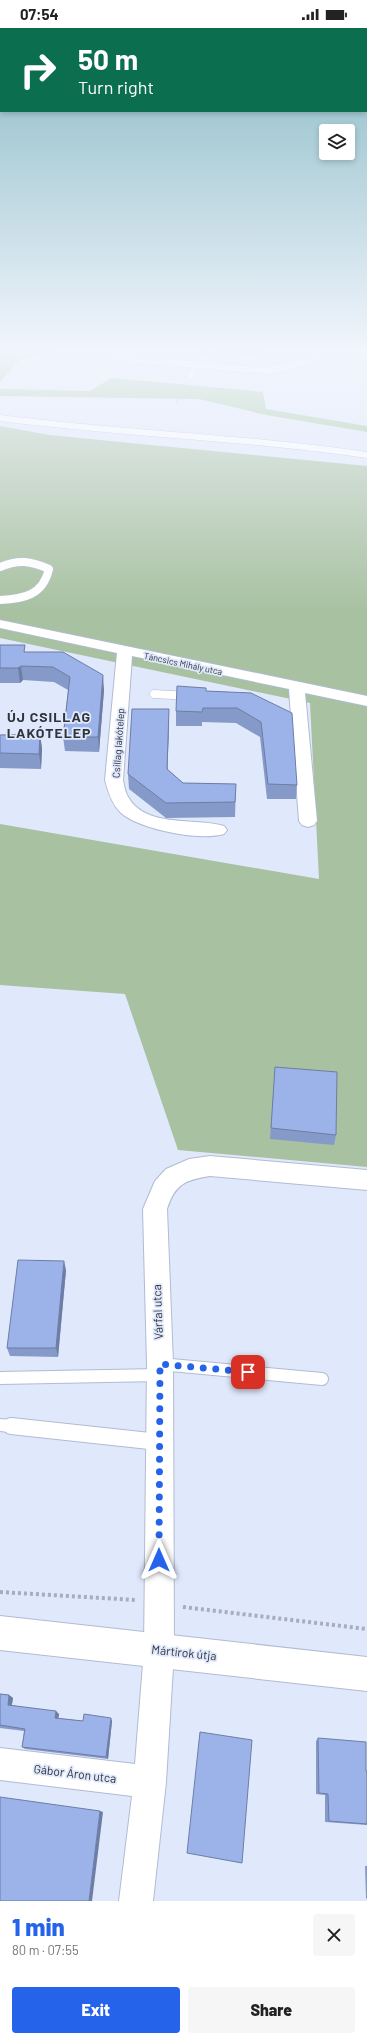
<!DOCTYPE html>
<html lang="en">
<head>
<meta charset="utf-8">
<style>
  body { margin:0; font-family:Barlow,sans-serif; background:#f6f6f6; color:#222; height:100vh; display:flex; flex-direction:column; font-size:15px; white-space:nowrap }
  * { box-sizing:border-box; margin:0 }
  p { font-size:13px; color:#767676 }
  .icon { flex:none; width:22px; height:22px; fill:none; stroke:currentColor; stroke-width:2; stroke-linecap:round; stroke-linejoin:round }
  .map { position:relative; height:1873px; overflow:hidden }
  .panel { display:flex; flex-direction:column; background:#fff; flex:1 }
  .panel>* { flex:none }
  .top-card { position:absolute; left:0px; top:0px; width:367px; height:84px; box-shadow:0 2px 6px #0003; background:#0b6e4f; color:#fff; overflow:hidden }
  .controls { position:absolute; left:319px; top:96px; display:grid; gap:8px }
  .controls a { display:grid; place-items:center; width:36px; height:36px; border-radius:4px; background:#fff; box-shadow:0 2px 6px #0003; font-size:20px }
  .pin { position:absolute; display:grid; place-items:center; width:34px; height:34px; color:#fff; margin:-17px; border-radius:8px; box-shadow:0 2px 6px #0006 }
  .me { position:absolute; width:44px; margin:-22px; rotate:0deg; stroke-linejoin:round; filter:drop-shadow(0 0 3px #0008) }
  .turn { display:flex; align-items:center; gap:14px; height:84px; padding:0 12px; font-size:18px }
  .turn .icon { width:52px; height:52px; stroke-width:2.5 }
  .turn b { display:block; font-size:28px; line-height:34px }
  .round { display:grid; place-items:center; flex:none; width:42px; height:42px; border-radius:4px; background:#f6f6f6 }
  .head { display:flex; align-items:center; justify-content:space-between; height:68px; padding:0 12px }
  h1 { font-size:24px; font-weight:800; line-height:30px; color:#2563eb }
  .primary-button { display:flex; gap:8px; margin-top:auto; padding:8px 12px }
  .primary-button a { flex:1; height:46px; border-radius:4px; background:#2563eb; color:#fff; font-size:16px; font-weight:800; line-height:46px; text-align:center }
  .primary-button a+a { background:#f6f6f6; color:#222 }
  .status { display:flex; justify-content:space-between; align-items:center; height:28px; padding:0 20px; background:#fff; direction:ltr }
  .status svg { height:11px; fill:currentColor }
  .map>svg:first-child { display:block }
</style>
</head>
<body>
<div class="status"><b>07:54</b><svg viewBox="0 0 49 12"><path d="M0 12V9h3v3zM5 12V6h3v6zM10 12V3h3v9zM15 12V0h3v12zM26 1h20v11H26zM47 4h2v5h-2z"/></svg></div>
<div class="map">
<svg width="367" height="1873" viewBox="0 0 367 1873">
  <rect width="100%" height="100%" fill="#e0e8fb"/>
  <path fill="#a8c1a1" d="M0,398L49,407L367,438V1139L178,1122L125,966L0,957V796L319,851L310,675L0,610Z"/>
  <path fill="#9ac38f" d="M0,322H58V324L22,330L0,354Z
    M112,350L263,364L266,381L367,398V404L266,387L199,371L0,368V361L90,363Z"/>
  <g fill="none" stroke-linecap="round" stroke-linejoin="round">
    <g stroke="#b1bbd2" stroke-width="7">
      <path id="lane-far3" d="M109,322L118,330L267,343L306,334L313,330L320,322
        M190,348L196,337
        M0,390C122,406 245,409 367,427"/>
    </g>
    <g stroke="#b1bbd2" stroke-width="9">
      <path id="lane-far2" d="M0,539C18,531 31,533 49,541C43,567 24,571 0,572
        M154,666L190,668"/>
    </g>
    <g stroke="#b1bbd2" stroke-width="14">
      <path id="lane-far1" d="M160,1336L322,1351
        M0,1350L160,1347
        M0,1397L20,1399"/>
    </g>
    <g stroke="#b1bbd2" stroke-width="18">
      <path id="lane" d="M11,1398L159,1414"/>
    </g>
    <g stroke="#b1bbd2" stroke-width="2">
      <path id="street" d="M0,592L367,668V678L305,665L317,793L314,797L308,799L302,797L299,793L289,661L132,628L123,752C124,757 125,763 127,767C144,801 195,789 224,798L227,802L224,806C200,813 141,802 121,785C112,776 108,764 105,752L117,625L0,600Z
        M210,1128L367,1142V1162L210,1148C185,1152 175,1156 167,1181L173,1336L174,1623L166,1754L153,1873H119L132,1768L0,1752V1720L135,1736L144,1623L147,1336L143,1181L155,1153L166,1141L189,1131Z"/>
    </g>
    <g stroke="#b1bbd2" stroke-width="2">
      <path id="primary" d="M0,1588L367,1629V1663L0,1622Z"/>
    </g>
    <path stroke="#a7adbd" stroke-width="1.5" stroke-dasharray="1 1" stroke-linecap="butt" d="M176,375L185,359"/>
    <path stroke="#a7adbd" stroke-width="4" stroke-dasharray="3 3" stroke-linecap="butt" d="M0,1564L136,1572
      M183,1579L367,1601"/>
    <use href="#lane-far3" stroke="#fff" stroke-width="6"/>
    <use href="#lane-far2" stroke="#fff" stroke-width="8"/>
    <use href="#lane-far1" stroke="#fff" stroke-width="12"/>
    <use href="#lane" stroke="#fff" stroke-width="16"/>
    <use href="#street" fill="#fff" fill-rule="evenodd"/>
    <use href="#primary" fill="#fff" fill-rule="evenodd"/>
  </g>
  <path fill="#869ac9" d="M194,322H269L251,327L210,323L208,326H199Z
    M0,617L26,624L104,662L99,724L65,723L63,709L68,662L54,654L23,652L20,655H0Z
    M206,663L251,665L297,757L296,771H267L260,709L236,695L202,694V698H176V683Z
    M169,696L167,741L183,755L236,756L235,789L166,790L129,761L128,746Z
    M40,706L42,721L41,741L0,740V707Z
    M275,1039L336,1107L334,1117L270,1111Z
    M66,1242L58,1329L10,1328L7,1320Z
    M0,1666L9,1667L13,1670L12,1677L59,1686L58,1690L83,1693H112L108,1731L25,1721L22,1719L24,1703L0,1700Z
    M318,1710L367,1743V1797L325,1794V1767L316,1766V1713Z
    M365,1838H367V1871L366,1870Z"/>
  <path fill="#6d7da4" d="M251,322H269L251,327Z
    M21,638L23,652L20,655L18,640Z
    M103,647L104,662L99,724L98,709Z
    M169,681V696L167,756V741Z
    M40,706L42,721L41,741L39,726Z
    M64,1233L66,1242L58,1329L56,1320Z
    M9,1667L13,1670L11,1680L8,1677Z
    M56,1683L59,1686L58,1693L55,1690Z
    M111,1690L112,1693L108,1731L106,1729Z
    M100,1783L103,1784L92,1873H89Z"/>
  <path fill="#9cb3ea" stroke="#6d7da4" d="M0,617H25L24,624H63L103,647L98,709H63L70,649L53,639L21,638L18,640H0Z
    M177,658L206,660V663L251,665L292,685L297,757L268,756L261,694L237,680H203L202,684L176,683Z
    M132,681H169L167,741L183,755L236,756L235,774L166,775L128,746Z
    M40,706L39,726L0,725V707Z
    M275,1039L337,1044L336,1107L271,1100Z
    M18,1232L64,1233L56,1320H7Z
    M0,1666L9,1667L8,1677L56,1683L55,1690L83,1693L84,1686L111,1690L106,1729L22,1719L25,1701L0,1697Z
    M200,1704L252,1712L242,1835L187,1825Z
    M318,1710L366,1714V1743H367V1796L329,1793L328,1766L319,1765Z
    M0,1769L100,1783L89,1873H0Z"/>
  <linearGradient id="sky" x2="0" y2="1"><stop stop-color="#89bac4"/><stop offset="0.55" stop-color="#f1f5fd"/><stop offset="1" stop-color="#f1f5fd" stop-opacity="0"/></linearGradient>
  <rect width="367" height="584" fill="url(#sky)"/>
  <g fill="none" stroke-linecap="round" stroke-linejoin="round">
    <path stroke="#2563eb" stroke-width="7" stroke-dasharray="0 12.6" d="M159,1532L160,1336L248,1344"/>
  </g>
  <g text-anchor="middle" stroke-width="3.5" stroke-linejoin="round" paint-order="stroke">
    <g font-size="9" fill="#2f333c" stroke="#e0e8fb">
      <text transform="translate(183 636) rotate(12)" y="3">Táncsics Mihály utca</text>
    </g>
    <g font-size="10" fill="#2f333c" stroke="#e0e8fb">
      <text transform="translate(118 715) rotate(-86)" y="4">Csillag lakótelep</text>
    </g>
    <g font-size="12" fill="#2f333c" stroke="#e0e8fb">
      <text transform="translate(158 1284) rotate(-92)" y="4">Várfal utca</text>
      <text transform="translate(184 1625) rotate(6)" y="4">Mártírok útja</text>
      <text transform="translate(75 1746) rotate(7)" y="4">Gábor Áron utca</text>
    </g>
    <g font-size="14" font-weight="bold" letter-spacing="1" fill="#2f333c" stroke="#e0e8fb">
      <text x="49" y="694">ÚJ CSILLAG<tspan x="49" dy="16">LAKÓTELEP</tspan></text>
    </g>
  </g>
</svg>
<div class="controls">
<a><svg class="icon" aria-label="layers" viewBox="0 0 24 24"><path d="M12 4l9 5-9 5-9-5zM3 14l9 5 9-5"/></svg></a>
</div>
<div class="pin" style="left:248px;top:1344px;background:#d93025"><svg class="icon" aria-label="arrive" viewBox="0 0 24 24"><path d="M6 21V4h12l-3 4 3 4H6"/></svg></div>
<svg class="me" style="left:159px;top:1532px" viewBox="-20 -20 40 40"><path d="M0-17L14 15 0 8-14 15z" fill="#2563eb" stroke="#fff" stroke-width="4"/></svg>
<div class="top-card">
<div class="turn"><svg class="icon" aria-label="right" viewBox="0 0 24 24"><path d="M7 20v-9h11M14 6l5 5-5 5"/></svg><div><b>50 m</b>Turn right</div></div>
</div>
</div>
<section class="panel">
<div class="head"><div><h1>1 min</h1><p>80 m · 07:55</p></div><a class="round"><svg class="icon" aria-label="close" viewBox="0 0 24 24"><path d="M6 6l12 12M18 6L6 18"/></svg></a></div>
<div class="primary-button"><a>Exit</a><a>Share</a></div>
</section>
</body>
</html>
